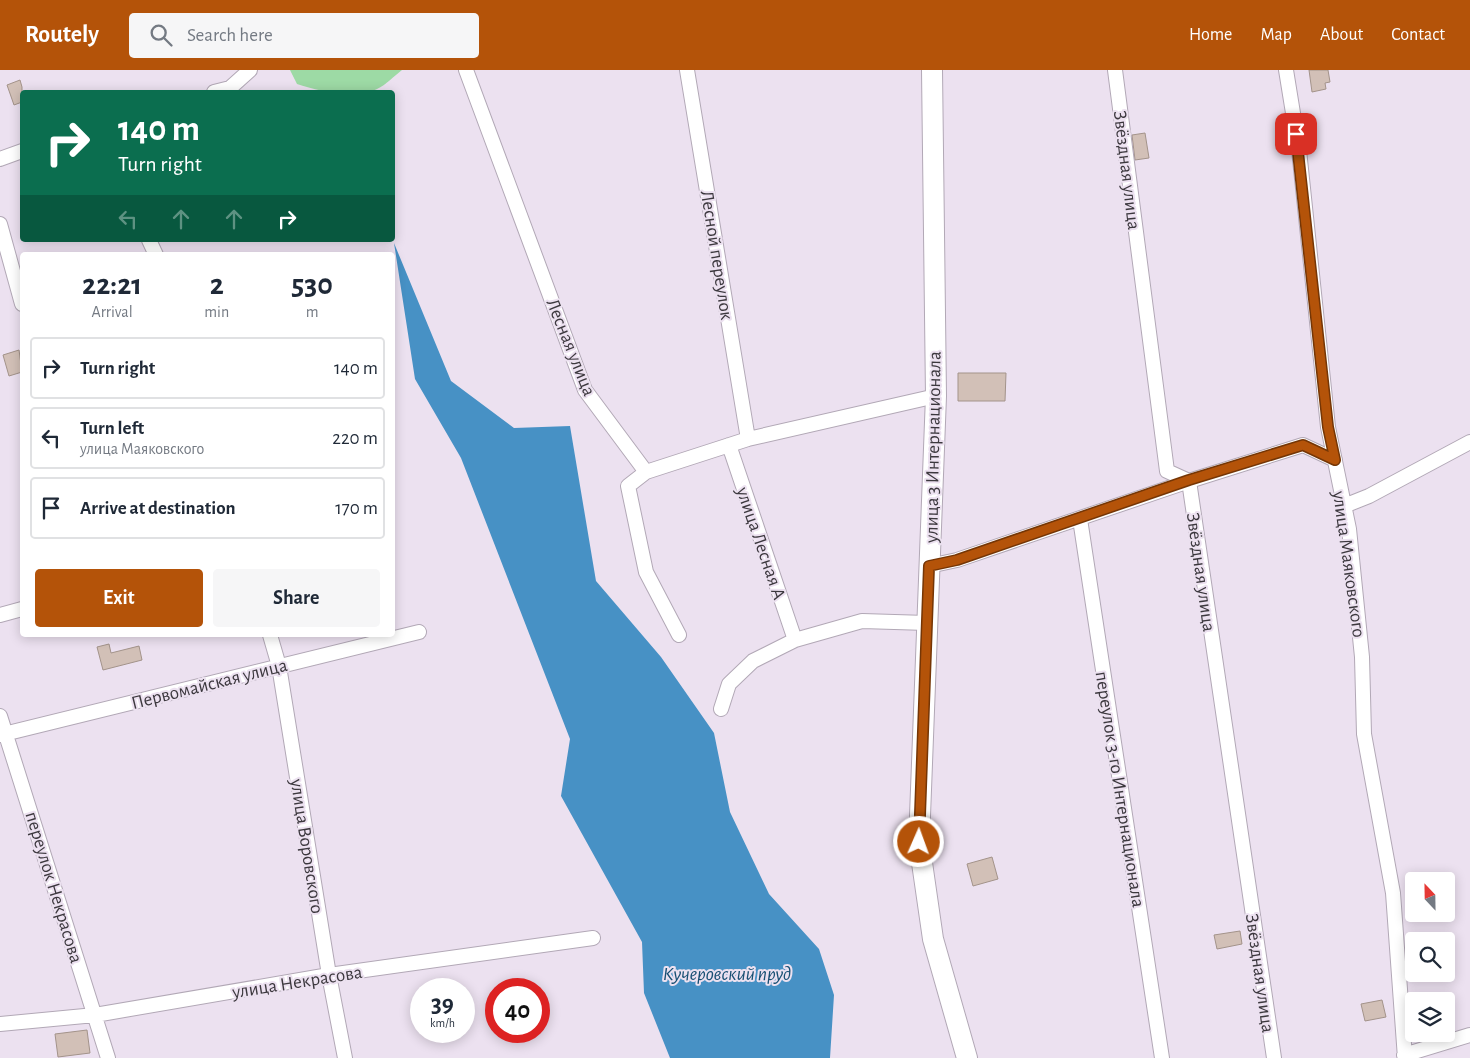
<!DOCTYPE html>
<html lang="en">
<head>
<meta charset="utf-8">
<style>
  body { margin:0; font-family:"Alegreya Sans",sans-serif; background:#f6f6f7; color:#1f2937; height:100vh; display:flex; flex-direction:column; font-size:19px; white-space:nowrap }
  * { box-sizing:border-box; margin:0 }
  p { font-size:16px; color:#747a83 }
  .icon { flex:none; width:28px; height:28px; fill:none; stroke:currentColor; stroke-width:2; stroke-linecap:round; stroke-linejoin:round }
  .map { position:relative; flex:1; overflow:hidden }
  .details { position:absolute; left:20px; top:182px; width:375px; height:385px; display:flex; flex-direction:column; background:#fff; border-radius:5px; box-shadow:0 2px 12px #0003 }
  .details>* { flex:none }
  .top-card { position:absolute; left:20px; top:20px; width:375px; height:152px; border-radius:5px; box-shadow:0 2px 12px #0003; background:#0b6e4f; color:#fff; overflow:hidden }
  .needle { width:32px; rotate:338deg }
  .controls { position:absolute; left:1405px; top:802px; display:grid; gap:10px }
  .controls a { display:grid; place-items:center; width:50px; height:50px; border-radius:5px; background:#fff; box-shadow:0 2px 12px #0003; font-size:25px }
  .speed { position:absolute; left:410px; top:908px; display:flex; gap:10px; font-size:25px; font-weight:700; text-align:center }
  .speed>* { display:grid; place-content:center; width:65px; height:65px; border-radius:50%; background:#fff; box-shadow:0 2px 12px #0003; line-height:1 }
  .speed small { font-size:12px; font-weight:400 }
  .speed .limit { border:8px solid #d22; background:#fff; color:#111 }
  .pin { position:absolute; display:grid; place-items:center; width:42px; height:42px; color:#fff; margin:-21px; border-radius:10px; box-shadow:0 2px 8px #0006 }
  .me { position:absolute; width:55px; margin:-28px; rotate:2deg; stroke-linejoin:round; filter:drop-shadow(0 0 4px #0008) }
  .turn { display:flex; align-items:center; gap:18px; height:105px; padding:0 15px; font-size:22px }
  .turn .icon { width:65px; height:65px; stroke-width:2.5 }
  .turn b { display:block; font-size:35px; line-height:42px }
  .lanes { display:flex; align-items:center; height:48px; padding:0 15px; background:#0003; justify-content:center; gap:25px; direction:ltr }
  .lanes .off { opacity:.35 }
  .eta { display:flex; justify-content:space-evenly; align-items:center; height:85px; text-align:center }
  .eta b { font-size:30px; font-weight:700; line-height:35px }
  .button { display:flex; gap:10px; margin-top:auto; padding:10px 15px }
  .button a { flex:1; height:58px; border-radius:5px; background:#b45309; color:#fff; font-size:20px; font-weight:700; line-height:58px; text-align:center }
  .button a+a { background:#f6f6f7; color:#1f2937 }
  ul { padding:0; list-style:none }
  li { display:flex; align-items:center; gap:15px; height:62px; margin:0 10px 8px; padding:0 5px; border:2px solid #e0e1e3; border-radius:5px }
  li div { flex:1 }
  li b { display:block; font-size:19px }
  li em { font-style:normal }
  header { display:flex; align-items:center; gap:30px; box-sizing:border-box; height:70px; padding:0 25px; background:#b45309; color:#fff }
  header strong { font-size:24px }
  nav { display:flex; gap:28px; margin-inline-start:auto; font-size:18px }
  .search { width:350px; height:45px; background:#f6f6f7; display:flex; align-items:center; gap:12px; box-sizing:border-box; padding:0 18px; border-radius:5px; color:#747a83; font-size:19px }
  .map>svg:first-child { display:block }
</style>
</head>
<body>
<header>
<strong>Routely</strong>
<div class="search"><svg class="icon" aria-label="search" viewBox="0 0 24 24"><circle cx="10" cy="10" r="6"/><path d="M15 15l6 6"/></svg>Search here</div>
<nav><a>Home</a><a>Map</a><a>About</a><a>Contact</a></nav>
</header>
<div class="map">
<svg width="1470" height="988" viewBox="0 0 1470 988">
  <rect width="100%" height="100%" fill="#ece1f0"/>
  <path fill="#9ddaa5" d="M290,0H402C394,6 386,15 377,19C356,30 318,21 297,14Z"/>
  <path fill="#4791c5" d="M394,173L451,311L514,358L570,356L596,511L661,587L714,663L730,742L769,824L819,879L834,925L830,988H670L644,923L642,872L561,726L570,669L461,388L415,309Z"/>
  <path fill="#d2c0b7" stroke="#a3938a" d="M1309,0H1328L1330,12L1325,13L1326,19L1312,22Z
    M20,10L22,17V32L14,35L7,15Z
    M1145,63L1149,88L1135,90L1132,65Z
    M19,280L22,302L9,306L3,285Z
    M958,303H1006L1005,331H958Z
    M109,574L111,583L139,576L142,590L103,600L97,577Z
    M992,787L998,809L973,816L967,794Z
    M1240,861L1242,874L1217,879L1214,865Z
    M1382,930L1386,947L1365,951L1361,934Z
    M87,960L90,983L58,987L55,964Z"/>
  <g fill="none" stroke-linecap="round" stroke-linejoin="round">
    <g stroke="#b2a8b6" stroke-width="16">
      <path id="street" d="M466,0L585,320L646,402L628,416L646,502L679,565
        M687,0L748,369
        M1115,0L1167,401L1189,411L1274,988
        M1286,0L1299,80L1328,357L1349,459L1362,587L1364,664L1393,823L1405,988
        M214,22L230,18L250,0
        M0,89L22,81
        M0,154L22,234
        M149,170L156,185
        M729,375L795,570
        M646,402L748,369L936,326
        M1344,436L1369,426L1470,372
        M1080,449L1162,988
        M929,496L957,490L1189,411L1303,375L1335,390
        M0,545L22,539
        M270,565L279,596L329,905L345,988
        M721,639L729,614L753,591L795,570L862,551L927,553
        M0,646L108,988
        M0,665L419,562
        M0,954L95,945L329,905L593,868
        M1404,985L1470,965"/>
    </g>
    <g stroke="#b2a8b6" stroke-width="22">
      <path id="secondary" d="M932,0L936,326L919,772L933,869L967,988"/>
    </g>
    <use href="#street" stroke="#fff" stroke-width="14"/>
    <use href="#secondary" stroke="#fff" stroke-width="20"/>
  </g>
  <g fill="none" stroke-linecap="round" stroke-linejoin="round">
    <g stroke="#753606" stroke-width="12">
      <path id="route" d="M919,772L929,496L957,490L1189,410L1303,375L1335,390L1328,357L1296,64"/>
    </g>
    <use href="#route" stroke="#b45309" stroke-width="9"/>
  </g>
  <g text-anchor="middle" stroke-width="4" stroke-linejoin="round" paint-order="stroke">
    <g font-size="19" fill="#3c383e" stroke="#ece1f0">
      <text transform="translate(1128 100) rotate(83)" y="7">Звёздная улица</text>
      <text transform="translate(718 185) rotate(81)" y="7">Лесной переулок</text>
      <text transform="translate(572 277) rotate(68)" y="7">Лесная улица</text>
      <text transform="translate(932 377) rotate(-89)" y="7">улица 3 Интернационала</text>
      <text transform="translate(762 473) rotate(71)" y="7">улица Лесная А</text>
      <text transform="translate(1350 494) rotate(82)" y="7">улица Маяковского</text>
      <text transform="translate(1202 502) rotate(82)" y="7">Звёздная улица</text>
      <text transform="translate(209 613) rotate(-14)" y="7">Первомайская улица</text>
      <text transform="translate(1121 719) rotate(81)" y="7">переулок 3-го Интернационала</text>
      <text transform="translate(308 776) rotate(81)" y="7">улица Воровского</text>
      <text transform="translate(55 817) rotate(73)" y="7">переулок Некрасова</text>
      <text transform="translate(1261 903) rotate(82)" y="7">Звёздная улица</text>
      <text transform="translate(297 911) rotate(-9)" y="7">улица Некрасова</text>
    </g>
    <g font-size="20" font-style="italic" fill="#184f73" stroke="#ece1f0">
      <text x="727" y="910">Кучеровский пруд</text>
    </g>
  </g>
</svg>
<div class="controls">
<a><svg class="needle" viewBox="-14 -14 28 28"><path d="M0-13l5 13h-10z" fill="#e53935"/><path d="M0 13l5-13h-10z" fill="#747a83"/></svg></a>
<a><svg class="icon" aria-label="search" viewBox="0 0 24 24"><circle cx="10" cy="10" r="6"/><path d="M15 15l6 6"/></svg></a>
<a><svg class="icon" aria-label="layers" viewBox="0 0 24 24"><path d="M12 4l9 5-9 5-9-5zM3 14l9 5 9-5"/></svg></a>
</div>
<div class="speed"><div>39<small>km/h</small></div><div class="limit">40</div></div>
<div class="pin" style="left:1296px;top:64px;background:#d93025"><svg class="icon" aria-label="arrive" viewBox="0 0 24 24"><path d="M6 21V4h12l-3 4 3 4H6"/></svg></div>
<svg class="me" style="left:919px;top:772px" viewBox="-20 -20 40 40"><circle r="17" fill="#b45309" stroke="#fff" stroke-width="3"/><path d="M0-11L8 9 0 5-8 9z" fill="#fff"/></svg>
<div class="top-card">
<div class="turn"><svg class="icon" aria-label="right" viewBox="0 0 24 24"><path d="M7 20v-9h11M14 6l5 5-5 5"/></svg><div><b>140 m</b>Turn right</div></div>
<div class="lanes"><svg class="icon off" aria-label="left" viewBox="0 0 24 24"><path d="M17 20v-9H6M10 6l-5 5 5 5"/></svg><svg class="icon off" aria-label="ahead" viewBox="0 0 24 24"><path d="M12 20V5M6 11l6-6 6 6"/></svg><svg class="icon off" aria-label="ahead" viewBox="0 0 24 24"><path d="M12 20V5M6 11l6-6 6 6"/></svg><svg class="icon" aria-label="right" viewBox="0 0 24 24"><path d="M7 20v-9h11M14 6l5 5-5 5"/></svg></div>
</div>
<section class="details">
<div class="eta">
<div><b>22:21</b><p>Arrival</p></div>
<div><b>2</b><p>min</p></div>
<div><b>530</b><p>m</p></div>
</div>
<ul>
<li><svg class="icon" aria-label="right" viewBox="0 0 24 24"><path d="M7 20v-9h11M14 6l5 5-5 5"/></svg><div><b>Turn right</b></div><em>140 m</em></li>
<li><svg class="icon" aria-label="left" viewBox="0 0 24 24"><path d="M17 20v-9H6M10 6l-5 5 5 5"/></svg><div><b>Turn left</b><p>улица Маяковского</p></div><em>220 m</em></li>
<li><svg class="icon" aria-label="arrive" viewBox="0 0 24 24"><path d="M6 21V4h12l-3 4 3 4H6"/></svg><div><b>Arrive at destination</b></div><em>170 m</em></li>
</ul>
<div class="button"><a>Exit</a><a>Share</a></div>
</section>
</div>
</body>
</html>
